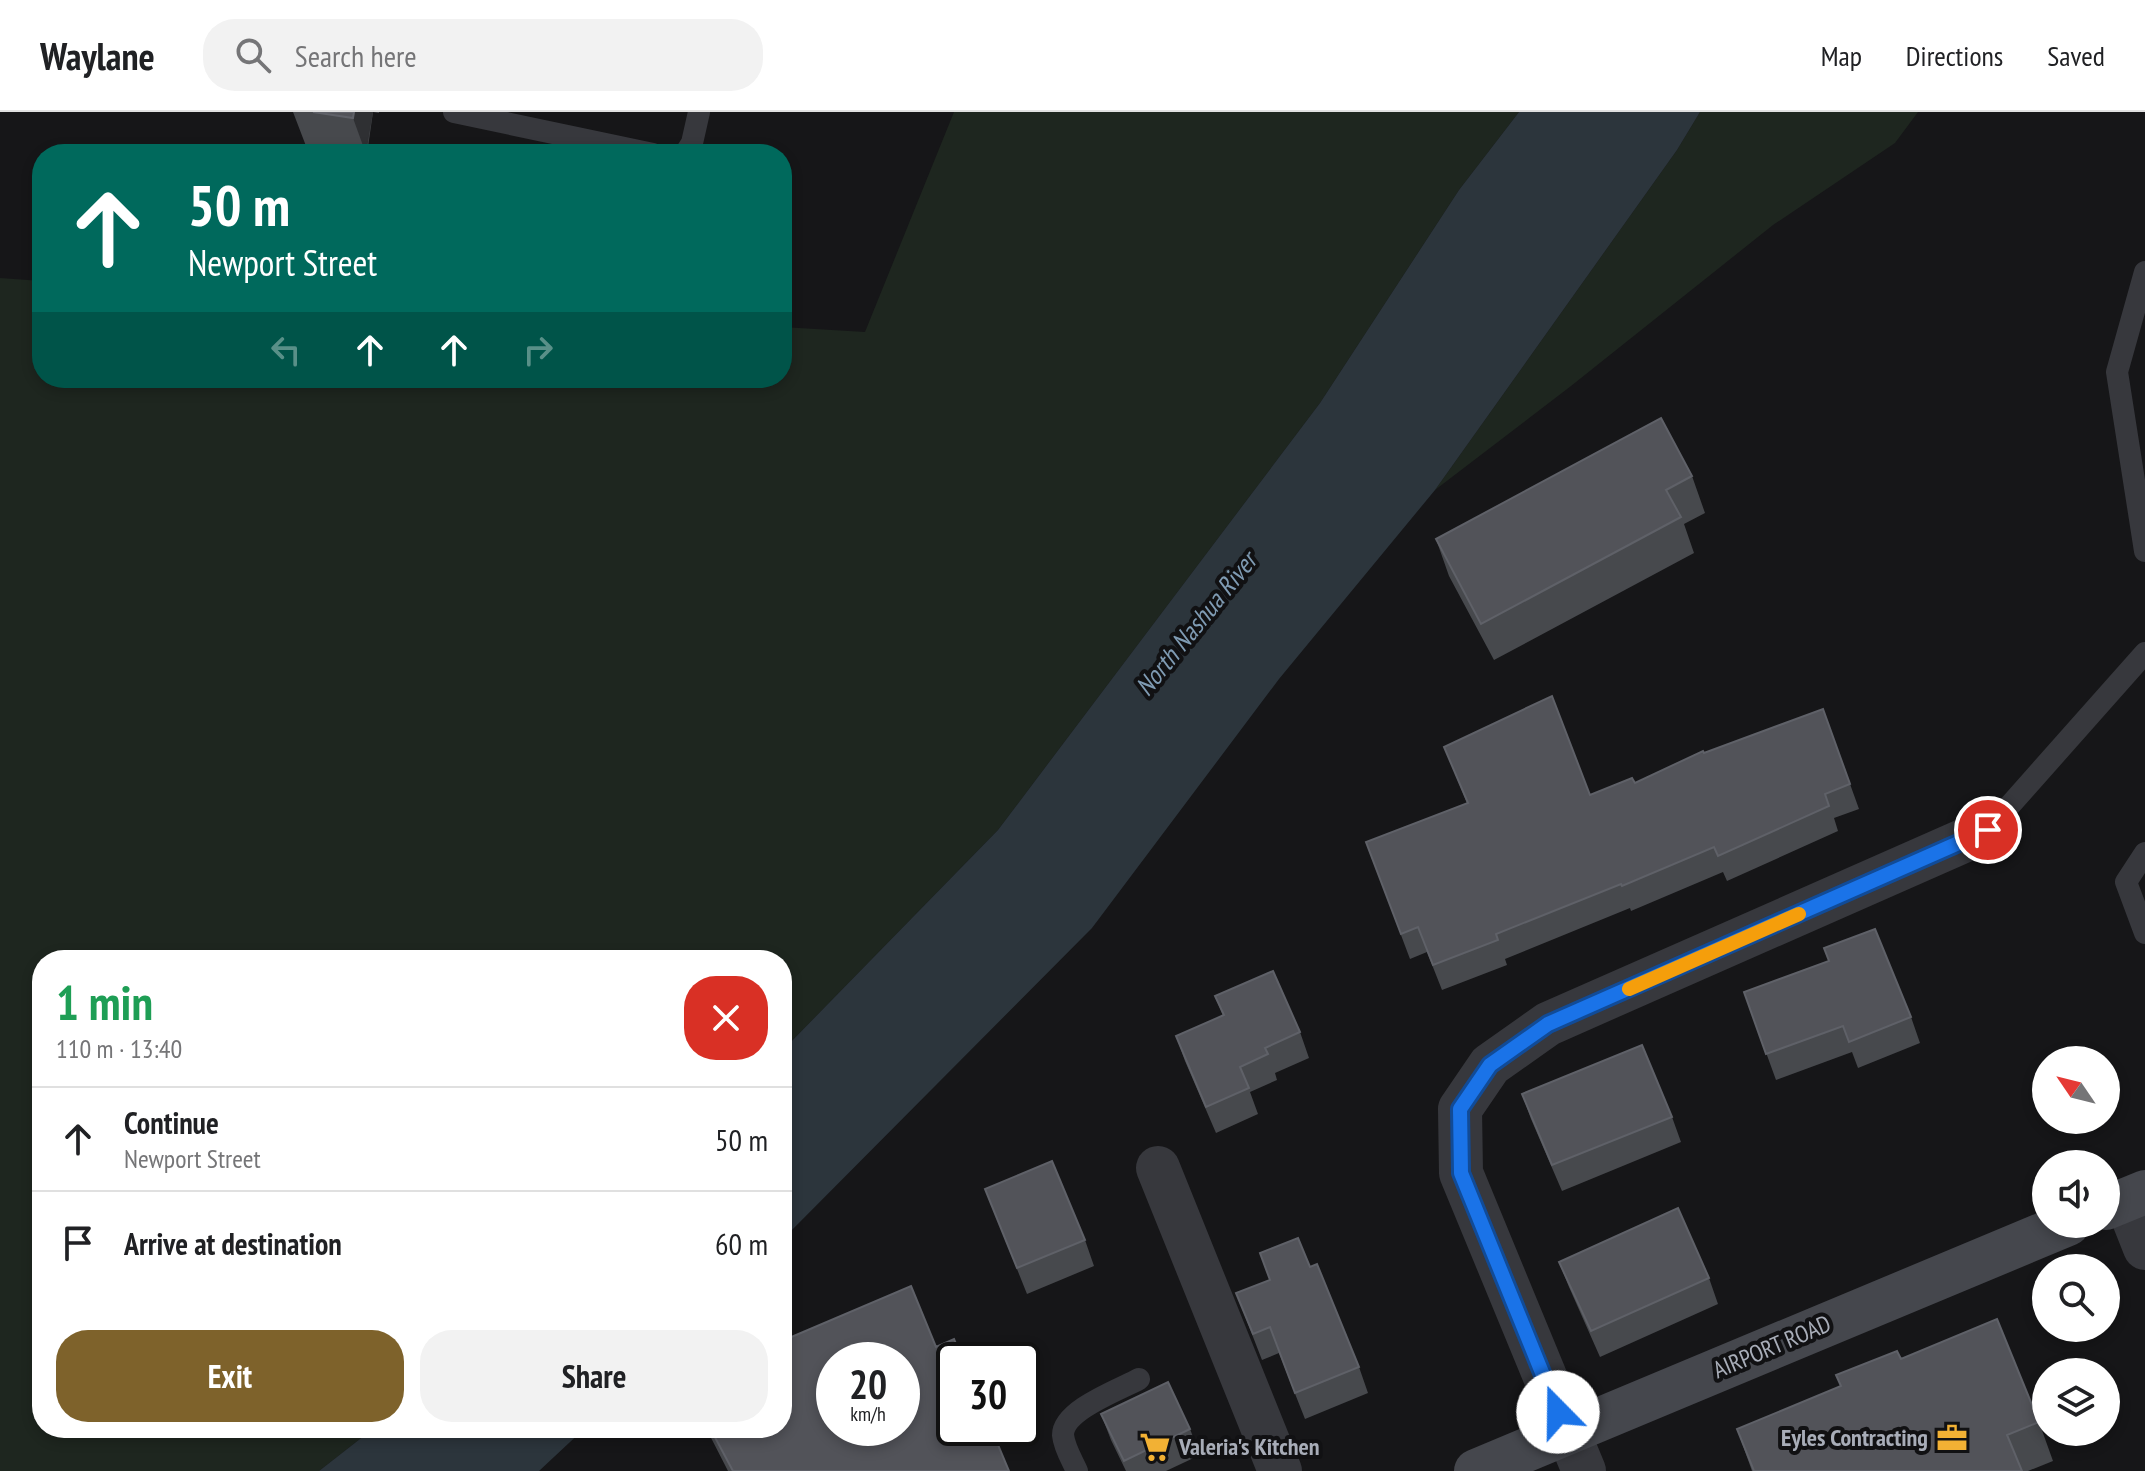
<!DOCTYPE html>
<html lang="en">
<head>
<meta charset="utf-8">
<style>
  body { margin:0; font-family:"PT Sans Narrow",sans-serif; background:#f2f2f2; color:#202124; height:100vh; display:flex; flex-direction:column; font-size:30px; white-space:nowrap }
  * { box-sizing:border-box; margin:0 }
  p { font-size:26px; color:#757577 }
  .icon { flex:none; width:44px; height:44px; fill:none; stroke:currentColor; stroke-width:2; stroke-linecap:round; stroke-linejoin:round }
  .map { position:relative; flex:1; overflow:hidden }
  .panel { position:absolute; left:32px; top:838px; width:760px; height:488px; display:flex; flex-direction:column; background:#fff; border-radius:32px; box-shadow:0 4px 12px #0003 }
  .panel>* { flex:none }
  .hud { position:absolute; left:32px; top:32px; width:760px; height:244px; border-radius:32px; box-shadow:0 4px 12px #0003; background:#00695c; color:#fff; overflow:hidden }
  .needle { width:52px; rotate:305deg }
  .fabs { position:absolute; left:2032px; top:934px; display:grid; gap:16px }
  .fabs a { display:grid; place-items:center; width:88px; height:88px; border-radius:50%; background:#fff; box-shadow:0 4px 12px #0003; font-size:40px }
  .speed { position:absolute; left:816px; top:1230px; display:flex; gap:16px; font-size:40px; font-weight:700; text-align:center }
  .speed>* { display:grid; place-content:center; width:104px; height:104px; border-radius:50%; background:#fff; box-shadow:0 4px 12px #0003; line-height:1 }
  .speed small { font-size:20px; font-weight:400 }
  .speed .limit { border:4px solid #111; border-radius:12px; background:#fff; color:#111 }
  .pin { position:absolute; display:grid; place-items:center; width:68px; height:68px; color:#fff; margin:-34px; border:4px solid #fff; border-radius:50%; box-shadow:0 2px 8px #0007 }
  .me { position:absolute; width:88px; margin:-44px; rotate:338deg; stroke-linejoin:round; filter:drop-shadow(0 0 6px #0008) }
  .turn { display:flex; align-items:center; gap:28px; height:168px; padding:0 24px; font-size:36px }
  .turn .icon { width:104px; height:104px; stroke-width:2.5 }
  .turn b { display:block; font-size:56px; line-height:68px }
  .lanes { display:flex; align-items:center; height:76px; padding:0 24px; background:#0003; justify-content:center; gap:40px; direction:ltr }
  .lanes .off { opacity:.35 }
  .round { display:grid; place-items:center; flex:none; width:84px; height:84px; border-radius:32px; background:#f2f2f2 }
  .headline { display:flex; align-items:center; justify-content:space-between; height:136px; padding:0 24px }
  h1 { font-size:48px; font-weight:800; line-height:60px; color:#1e9e55 }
  .cta { display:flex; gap:16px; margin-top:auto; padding:16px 24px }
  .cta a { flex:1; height:92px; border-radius:32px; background:#7e622b; color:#fff; font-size:32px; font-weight:800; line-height:92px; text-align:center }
  .cta a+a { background:#f2f2f2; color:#202124 }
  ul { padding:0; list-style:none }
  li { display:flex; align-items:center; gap:24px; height:104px; padding:0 24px; border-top:2px solid #e0e0e0 }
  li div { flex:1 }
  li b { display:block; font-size:30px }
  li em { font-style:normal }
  header { display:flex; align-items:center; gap:48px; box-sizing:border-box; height:112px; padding:0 40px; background:#fff; border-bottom:2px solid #e0e0e0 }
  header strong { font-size:38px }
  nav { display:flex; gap:44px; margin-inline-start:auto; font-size:28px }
  .search { width:560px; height:72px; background:#f2f2f2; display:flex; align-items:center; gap:20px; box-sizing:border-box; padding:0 28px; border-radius:32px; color:#757577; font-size:30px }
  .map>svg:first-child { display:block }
</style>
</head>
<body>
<header>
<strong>Waylane</strong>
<div class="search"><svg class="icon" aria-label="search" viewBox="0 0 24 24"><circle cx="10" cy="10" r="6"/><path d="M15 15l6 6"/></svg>Search here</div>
<nav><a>Map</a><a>Directions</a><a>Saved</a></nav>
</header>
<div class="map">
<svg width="2145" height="1359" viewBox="0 0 2145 1359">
  <rect width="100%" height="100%" fill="#161618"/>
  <path fill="#1e261f" d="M954,0H1519L1459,78L1320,291L998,718L782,939V848H42V1316H374L319,1359H0V166L42,169V266H782V215L865,220Z
    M1700,0H1918L1895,31L1773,113L1571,274L1435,378L1677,38Z"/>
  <path fill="#2c353c" d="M1519,0H1700L1677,38L1435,378L1279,567L1092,816L782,1128V939L998,718L1320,291L1459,78Z
    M374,1316H585L539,1359H319Z"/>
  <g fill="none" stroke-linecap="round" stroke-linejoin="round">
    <path stroke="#37383d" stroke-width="22" d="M454,0L653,42
      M685,42L692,31L699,0
      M2145,160L2117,260L2145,439
      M1988,718L2145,541
      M2145,741L2126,770L2145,821
      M1077,1359C1072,1348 1064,1335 1063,1323C1063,1298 1119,1278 1139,1267"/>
    <path stroke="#37383d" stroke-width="44" d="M1158,1056L1280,1359
      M2126,1088L2145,1136
      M1584,1359L1461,1061L1460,997L1490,953L1548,912L1988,718"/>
    <path stroke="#45474d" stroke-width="44" d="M2106,1096L2145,1080
      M1476,1359L2068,1112"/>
  </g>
  <path fill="#47494d" d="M293,0H379V1L373,0L367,42L306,34Z
    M1692,364L1705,401L1684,412L1694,441L1494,548L1449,464L1436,427Z
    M1823,597L1859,697L1834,706L1838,719L1727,769L1723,760L1631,799L1630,796L1505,847L1507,853L1442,878L1427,840L1410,847L1366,730L1467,691L1444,635L1590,683L1635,671L1704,641Z
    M1744,880L1911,905L1920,931L1858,956L1852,940L1776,968Z
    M1215,884L1300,920L1309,946L1275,961L1277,968L1250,980L1258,1002L1216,1021L1185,949L1176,924L1223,904Z
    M1522,982L1672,1005L1681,1030L1562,1079L1531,1007Z
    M985,1077L1085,1128L1094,1154L1027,1182Z
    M1260,1141L1310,1155L1359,1255L1368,1281L1305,1307L1279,1241L1262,1248L1236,1181L1270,1168Z
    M1559,1150L1709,1166L1718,1192L1600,1245L1569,1175Z
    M936,1235L1009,1359H728L706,1316H782Z
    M1901,1247L2039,1310L2053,1349L2028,1359H1752L1737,1317L1840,1275Z
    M1101,1302L1190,1317L1200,1343L1166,1359H1126L1111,1328Z"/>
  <path fill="#2f3033" d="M354,0H373L366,42L353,6Z"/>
  <path fill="#525359" stroke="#5f6168" stroke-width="2" fill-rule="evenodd" d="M313,0H354L353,6Z
    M1661,306L1692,364L1666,378L1681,405L1481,512L1436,427Z
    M1552,584L1590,683L1632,666L1635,671L1703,639L1704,641L1823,597L1850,672L1825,682L1829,694L1718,744L1714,735L1622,774L1621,772L1496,822L1498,828L1433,853L1418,815L1401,822L1366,730L1468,691L1444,635Z
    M1875,817L1911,905L1849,930L1843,914L1766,942L1744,880L1829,849L1824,836Z
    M1273,859L1300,920L1265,936L1268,942L1240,955L1249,976L1206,995L1176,924L1224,903L1215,884Z
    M1642,933L1672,1005L1552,1053L1522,982Z
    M1052,1049L1085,1128L1017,1156L985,1077Z
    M1678,1096L1709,1166L1591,1219L1559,1150Z
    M1298,1126L1310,1155L1317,1152L1359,1255L1295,1281L1270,1215L1253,1222L1236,1181L1270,1168L1260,1141Z
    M911,1174L936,1235L954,1227L963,1248H954V1316H991L1009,1359H733L710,1316H782V1229ZM834,1248H902V1316H834Z
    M1997,1207L2039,1310L2007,1323L2022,1359H1754L1737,1317L1841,1274L1836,1263L1897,1239L1901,1247Z
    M1168,1270L1190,1317L1124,1349L1101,1302Z"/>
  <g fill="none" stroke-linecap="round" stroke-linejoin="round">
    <g stroke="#114b97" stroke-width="20">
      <path id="route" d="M1558,1300L1461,1061L1460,997L1490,953L1548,912L1988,718"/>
    </g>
    <use href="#route" stroke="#1a73e8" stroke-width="14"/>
    <path stroke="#f59e0b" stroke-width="14" d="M1629,877L1799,802"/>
  </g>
  <defs>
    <g id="office-bare" transform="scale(2.4)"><path d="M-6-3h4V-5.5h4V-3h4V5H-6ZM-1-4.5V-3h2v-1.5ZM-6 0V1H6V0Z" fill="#f2b134" stroke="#111113" stroke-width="2.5" paint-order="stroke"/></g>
    <g id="supermarket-bare" transform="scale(2.4)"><path d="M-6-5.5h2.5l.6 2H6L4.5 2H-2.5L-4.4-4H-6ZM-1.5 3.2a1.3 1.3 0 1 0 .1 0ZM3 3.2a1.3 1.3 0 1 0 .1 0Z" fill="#f2b134" stroke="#111113" stroke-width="2.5" paint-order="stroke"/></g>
  </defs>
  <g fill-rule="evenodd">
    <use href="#office-bare" x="1952" y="1326"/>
    <use href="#supermarket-bare" x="1155" y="1335"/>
  </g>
  <g text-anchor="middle" stroke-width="8" stroke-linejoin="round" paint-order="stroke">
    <g font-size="24" fill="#a8adb8" stroke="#111113">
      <text transform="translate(1772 1235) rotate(-23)" y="8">AIRPORT ROAD</text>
    </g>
    <g font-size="24" font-weight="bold" fill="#a8adb8" stroke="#111113" text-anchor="end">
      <text x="1928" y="1334">Eyles Contracting</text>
      <text x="1179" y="1343" text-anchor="start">Valeria's Kitchen</text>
    </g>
    <g font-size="26" font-style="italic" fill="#7f9bb3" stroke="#111113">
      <text transform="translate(1196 512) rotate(-51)" y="9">North Nashua River</text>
    </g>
  </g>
</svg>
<div class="fabs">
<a><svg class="needle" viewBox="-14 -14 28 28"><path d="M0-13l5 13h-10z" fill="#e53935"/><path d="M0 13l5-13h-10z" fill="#757577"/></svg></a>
<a><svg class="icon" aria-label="sound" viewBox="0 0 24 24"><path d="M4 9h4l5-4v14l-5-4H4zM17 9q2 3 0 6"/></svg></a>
<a><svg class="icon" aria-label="search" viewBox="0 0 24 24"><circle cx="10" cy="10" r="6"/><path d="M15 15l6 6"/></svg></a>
<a><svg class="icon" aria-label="layers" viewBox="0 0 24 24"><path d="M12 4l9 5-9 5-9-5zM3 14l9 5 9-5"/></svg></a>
</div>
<div class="speed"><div>20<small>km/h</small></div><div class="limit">30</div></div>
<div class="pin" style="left:1988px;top:718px;background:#d93025"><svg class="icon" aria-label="arrive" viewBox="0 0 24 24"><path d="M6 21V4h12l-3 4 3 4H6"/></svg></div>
<svg class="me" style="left:1558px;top:1300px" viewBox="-20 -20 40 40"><circle r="19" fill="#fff"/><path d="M0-13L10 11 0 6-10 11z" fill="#1a73e8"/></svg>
<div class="hud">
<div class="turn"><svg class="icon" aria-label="ahead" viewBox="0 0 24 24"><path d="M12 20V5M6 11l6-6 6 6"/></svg><div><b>50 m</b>Newport Street</div></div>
<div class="lanes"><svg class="icon off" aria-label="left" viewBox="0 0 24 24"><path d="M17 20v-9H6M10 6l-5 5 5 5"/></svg><svg class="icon" aria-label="ahead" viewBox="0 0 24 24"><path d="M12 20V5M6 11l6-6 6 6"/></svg><svg class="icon" aria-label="ahead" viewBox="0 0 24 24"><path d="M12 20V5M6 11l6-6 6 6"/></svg><svg class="icon off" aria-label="right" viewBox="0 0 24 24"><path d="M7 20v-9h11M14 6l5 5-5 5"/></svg></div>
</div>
<section class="panel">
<div class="headline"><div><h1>1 min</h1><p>110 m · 13:40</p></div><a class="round" style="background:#d93025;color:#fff"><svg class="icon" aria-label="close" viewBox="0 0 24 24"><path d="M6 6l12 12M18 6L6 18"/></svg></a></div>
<ul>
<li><svg class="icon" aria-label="ahead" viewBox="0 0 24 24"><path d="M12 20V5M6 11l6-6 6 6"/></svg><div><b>Continue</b><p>Newport Street</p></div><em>50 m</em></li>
<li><svg class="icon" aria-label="arrive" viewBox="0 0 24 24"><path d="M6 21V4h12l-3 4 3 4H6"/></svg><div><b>Arrive at destination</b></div><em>60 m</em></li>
</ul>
<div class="cta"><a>Exit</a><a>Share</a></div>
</section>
</div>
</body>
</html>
